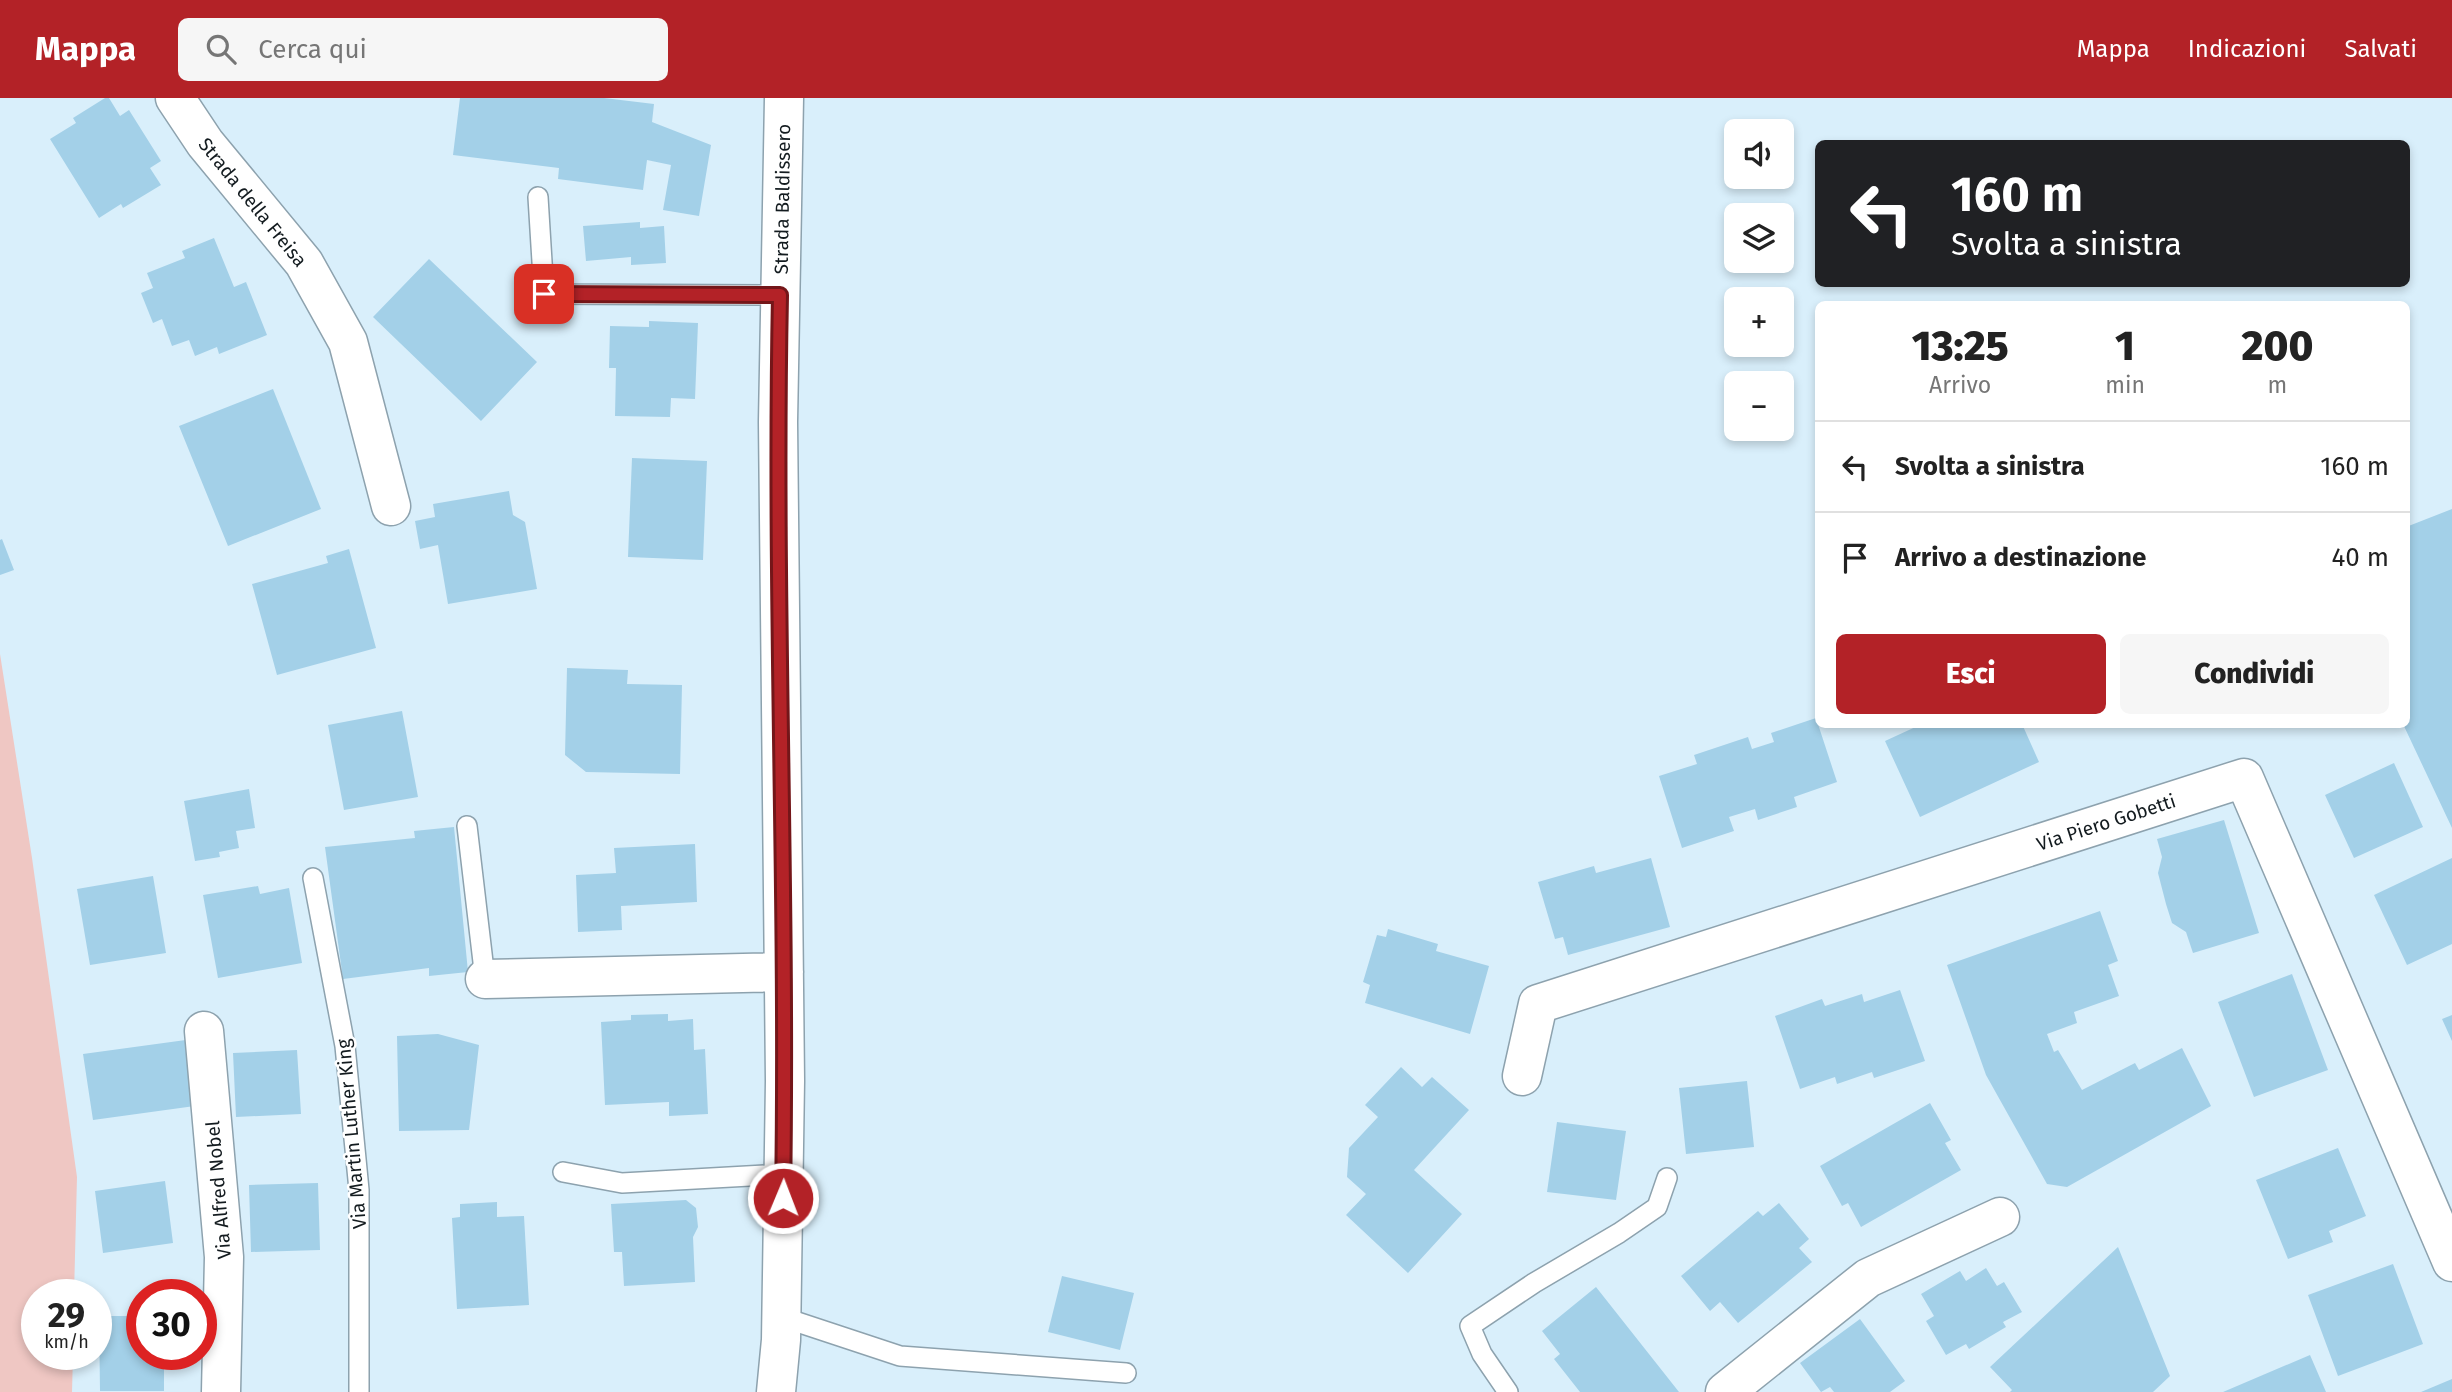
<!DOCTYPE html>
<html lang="it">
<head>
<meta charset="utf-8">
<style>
  body { margin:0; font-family:"Fira Sans",sans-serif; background:#f6f6f6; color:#222; height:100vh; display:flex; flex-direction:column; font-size:26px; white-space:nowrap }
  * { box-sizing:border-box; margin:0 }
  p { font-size:23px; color:#767676 }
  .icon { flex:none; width:38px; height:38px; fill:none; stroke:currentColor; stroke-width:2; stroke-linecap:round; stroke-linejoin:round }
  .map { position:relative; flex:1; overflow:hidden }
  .panel { position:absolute; left:1815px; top:203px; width:595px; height:427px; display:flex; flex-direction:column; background:#fff; border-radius:10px; box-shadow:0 4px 10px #0003 }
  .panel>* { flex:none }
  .hud { position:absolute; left:1815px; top:42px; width:595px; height:147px; border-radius:10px; box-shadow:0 4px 10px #0003; background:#202124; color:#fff; overflow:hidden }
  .controls { position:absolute; left:1724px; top:21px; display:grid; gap:14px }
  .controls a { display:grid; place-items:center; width:70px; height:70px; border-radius:10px; background:#fff; box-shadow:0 4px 10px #0003; font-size:35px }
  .speed { position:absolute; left:21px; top:1181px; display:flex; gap:14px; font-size:35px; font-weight:700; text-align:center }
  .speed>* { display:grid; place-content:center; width:91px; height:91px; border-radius:50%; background:#fff; box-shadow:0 4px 10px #0003; line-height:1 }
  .speed small { font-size:18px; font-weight:400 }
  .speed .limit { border:10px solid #d22; background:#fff; color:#111 }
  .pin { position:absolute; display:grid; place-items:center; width:60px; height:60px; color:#fff; margin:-30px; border-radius:14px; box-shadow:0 4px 10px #0006 }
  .me { position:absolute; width:77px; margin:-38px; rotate:1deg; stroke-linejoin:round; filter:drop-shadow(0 0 5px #0008) }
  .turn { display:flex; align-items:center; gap:24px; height:147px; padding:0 21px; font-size:32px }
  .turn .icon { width:91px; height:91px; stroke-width:2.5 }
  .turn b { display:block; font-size:49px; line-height:60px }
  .eta { display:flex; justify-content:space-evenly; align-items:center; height:119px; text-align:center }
  .eta b { font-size:42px; font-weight:800; line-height:49px }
  .primary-button { display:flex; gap:14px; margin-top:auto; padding:14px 21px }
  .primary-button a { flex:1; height:80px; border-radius:10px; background:#b32227; color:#fff; font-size:28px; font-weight:800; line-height:80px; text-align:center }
  .primary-button a+a { background:#f6f6f6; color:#222 }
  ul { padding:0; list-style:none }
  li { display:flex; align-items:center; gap:21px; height:91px; padding:0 21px; border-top:2px solid #e0e0e0 }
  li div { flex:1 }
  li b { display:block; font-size:26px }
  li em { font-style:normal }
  header { display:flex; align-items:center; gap:42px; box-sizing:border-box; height:98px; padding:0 35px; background:#b32227; color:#fff }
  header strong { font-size:33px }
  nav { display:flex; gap:38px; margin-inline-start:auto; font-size:24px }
  .search { width:490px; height:63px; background:#f6f6f6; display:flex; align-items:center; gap:18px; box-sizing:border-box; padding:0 24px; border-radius:10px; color:#767676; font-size:26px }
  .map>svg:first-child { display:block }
</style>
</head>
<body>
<header>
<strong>Mappa</strong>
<div class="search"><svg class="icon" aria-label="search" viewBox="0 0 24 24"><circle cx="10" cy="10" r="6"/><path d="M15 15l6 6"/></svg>Cerca qui</div>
<nav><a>Mappa</a><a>Indicazioni</a><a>Salvati</a></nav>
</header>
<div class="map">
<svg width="2452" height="1294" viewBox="0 0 2452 1294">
  <rect width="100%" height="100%" fill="#d9effb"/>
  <path fill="#efc7c3" d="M0,556L32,760L77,1079L74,1197H37V1256L73,1257L72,1294H0Z"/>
  <path fill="#a3d0e8" d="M105,0H109L120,18L129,12L161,63L150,70L161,87L123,110L121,106L99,120L50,41L76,25L73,20Z
    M460,0H604L654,6L652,24L711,47L699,118L663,112L671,67L647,62L643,92L558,81L559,70L453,57Z
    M640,124V130L664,128L666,165L631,167V159L586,163L583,128Z
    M214,140L234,189L246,184L267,237L219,256L217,249L195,258L189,242L172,248L162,221L153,225L141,195L153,190L147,175L185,160L182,153Z
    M429,161L537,264L481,323L373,219Z
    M649,223L698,225L695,301L671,300L670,319L615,318L616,270H609L610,228L649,229Z
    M273,291L321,411L228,448L179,328Z
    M632,360L707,363L703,462L628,459Z
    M509,393L513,417L525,424L537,491L448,506L438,447L420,451L415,423L435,419L433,406Z
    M2452,411V730L2403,626H2406V429Z
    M2,441L14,472L0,477V442Z
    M349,451L376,550L277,577L252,486L328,465L326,458Z
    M567,570L628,572L627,586L682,587L680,676L586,674L565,657Z
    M402,613L418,699L344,712L328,627Z
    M1816,620L1837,684L1794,699L1797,709L1758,722L1755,711L1729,719L1734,733L1682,750L1659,678L1697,666L1694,657L1748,639L1752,651L1774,644L1771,635Z
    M1922,626H2022L2039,664L1920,719L1885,643Z
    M2394,665L2423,729L2354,760L2325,697Z
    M249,691L255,730L236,733L239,750L219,754L220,759L195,763L184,703Z
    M2224,722L2259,835L2193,855L2186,834L2172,825L2166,806L2158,775L2162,759L2157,741Z
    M454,729L468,874L429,878V870L343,881L325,749L415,740L414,733Z
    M695,746L697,804L621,808L622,832L578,834L576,777L616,775L614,750Z
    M1651,760L1670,829L1568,857L1563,839L1555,841L1538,784L1594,768L1596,775Z
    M2452,760V846L2407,867L2374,797Z
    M153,778L166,855L90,867L77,791Z
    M258,788L260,796L289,790L302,865L218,880L203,797Z
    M2100,813L2118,863L2108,867L2119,898L2074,914L2077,925L2047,936L2054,954L2058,952L2082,992L2135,965L2139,972L2182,950L2211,1008L2067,1089L2047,1086L1986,977L1947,867Z
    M1388,831L1438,846L1436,853L1489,868L1470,936L1365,905L1370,887L1363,884L1377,837L1386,839Z
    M2292,876L2328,972L2254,999L2218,904Z
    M1900,892L1925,963L1874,980L1872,974L1837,986L1835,979L1800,991L1775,918L1822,901L1825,908L1862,896L1864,904Z
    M668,916V923L693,921L694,952L705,951L708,1016L669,1018V1004L605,1007L601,924L631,922V917Z
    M2452,917V943L2442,921Z
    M438,936L479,947L469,1032L399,1033L397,938Z
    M193,941L202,1007L93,1022L83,956Z
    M297,952L301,1016L236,1019L233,955Z
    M1401,969L1422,989L1432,979L1469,1012L1414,1072L1462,1116L1408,1175L1346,1117L1366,1096L1347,1079L1349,1050L1378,1019L1365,1007Z
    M1747,983L1754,1049L1686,1056L1679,990Z
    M1930,1005L1951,1042L1945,1045L1961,1072L1861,1129L1848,1105L1842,1108L1820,1068Z
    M1557,1024L1626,1033L1616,1102L1547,1094Z
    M2338,1050L2366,1118L2329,1133L2333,1144L2288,1161L2256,1082Z
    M165,1083L173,1145L103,1155L95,1093Z
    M318,1085L320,1152L251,1154L249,1087Z
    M686,1102L696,1110L698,1129L693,1139L695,1184L624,1188L622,1154H614L611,1106Z
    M497,1104V1119L524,1118L529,1207L457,1211L452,1120L460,1119V1106Z
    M1779,1105L1809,1141L1799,1150L1812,1164L1738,1225L1720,1204L1710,1213L1681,1178L1758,1113L1763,1118Z
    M2118,1149L2170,1278L2153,1294H2010L2012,1292L1990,1269Z
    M2393,1166L2423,1246L2338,1278L2308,1197Z
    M1986,1170L1997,1188L2004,1184L2022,1214L2003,1224L2006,1229L1969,1251L1966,1246L1946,1257L1926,1223L1934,1218L1921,1196L1960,1173L1966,1183Z
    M1062,1178L1134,1195L1120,1252L1048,1234Z
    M1596,1189L1679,1294H1580L1554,1261L1560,1256L1542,1233Z
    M99,1218H142V1256H164V1293H100Z
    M1860,1221L1905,1283L1890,1294H1834L1830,1289L1821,1294L1800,1265Z
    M2310,1257L2326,1294H2223Z
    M2452,1281V1294H2421Z"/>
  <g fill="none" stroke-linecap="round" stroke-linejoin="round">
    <g stroke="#8da2ae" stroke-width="22">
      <path id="service" d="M538,99L544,196L780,197
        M467,728L485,881
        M313,780L345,948L359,1092V1294
        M563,1074L622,1085L784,1076
        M782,1219L900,1258L1126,1275
        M1508,1294L1482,1256L1470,1228L1534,1185L1619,1135L1657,1109L1667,1080"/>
    </g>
    <g stroke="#8da2ae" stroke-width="41">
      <path id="minor" d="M175,0L205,45L304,165L348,244L391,408
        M485,881L784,874
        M204,933L224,1159L221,1294
        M1522,978L1538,906L2244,680L2452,1164
        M776,1294L781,1242L785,983L778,324L784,0
        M1725,1294L1868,1180L2000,1119"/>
    </g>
    <use href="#service" stroke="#fff" stroke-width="19"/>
    <use href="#minor" stroke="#fff" stroke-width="38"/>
  </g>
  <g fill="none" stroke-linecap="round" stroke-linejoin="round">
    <g stroke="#741619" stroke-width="18">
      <path id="route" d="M544,196L780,197C774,498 788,799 783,1100"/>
    </g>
    <use href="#route" stroke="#b32227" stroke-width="12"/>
  </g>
  <g text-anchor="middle" stroke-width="5" stroke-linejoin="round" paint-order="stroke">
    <g font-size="19" fill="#131b1f" stroke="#fff">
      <text transform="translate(782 101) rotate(-89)" y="7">Strada Baldissero</text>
      <text transform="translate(253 104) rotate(51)" y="7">Strada della Freisa</text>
      <text transform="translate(2106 724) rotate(-18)" y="7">Via Piero Gobetti</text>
      <text transform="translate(351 1036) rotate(-95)" y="7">Via Martin Luther King</text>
      <text transform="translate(218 1092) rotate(-95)" y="7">Via Alfred Nobel</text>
    </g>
  </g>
</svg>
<div class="controls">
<a><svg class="icon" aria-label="sound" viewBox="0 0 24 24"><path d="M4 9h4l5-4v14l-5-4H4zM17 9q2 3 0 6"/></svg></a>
<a><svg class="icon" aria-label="layers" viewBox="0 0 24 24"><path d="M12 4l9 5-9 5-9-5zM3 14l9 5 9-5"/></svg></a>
<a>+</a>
<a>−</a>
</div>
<div class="speed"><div>29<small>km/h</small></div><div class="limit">30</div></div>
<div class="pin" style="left:544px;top:196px;background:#d93025"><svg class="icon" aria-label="arrive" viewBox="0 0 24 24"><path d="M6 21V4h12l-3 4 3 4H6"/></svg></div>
<svg class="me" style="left:783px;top:1100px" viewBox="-20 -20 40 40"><circle r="17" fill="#b32227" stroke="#fff" stroke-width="3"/><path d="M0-11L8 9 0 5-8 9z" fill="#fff"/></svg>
<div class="hud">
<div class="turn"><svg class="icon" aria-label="left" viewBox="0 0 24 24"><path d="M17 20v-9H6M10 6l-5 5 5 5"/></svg><div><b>160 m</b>Svolta a sinistra</div></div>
</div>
<section class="panel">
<div class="eta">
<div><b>13:25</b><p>Arrivo</p></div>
<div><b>1</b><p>min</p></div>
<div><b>200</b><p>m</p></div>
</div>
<ul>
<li><svg class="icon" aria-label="left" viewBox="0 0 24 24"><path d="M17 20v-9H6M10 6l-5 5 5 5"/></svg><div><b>Svolta a sinistra</b></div><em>160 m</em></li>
<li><svg class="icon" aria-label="arrive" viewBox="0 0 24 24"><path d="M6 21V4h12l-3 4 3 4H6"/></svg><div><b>Arrivo a destinazione</b></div><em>40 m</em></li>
</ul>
<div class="primary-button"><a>Esci</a><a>Condividi</a></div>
</section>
</div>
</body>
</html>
